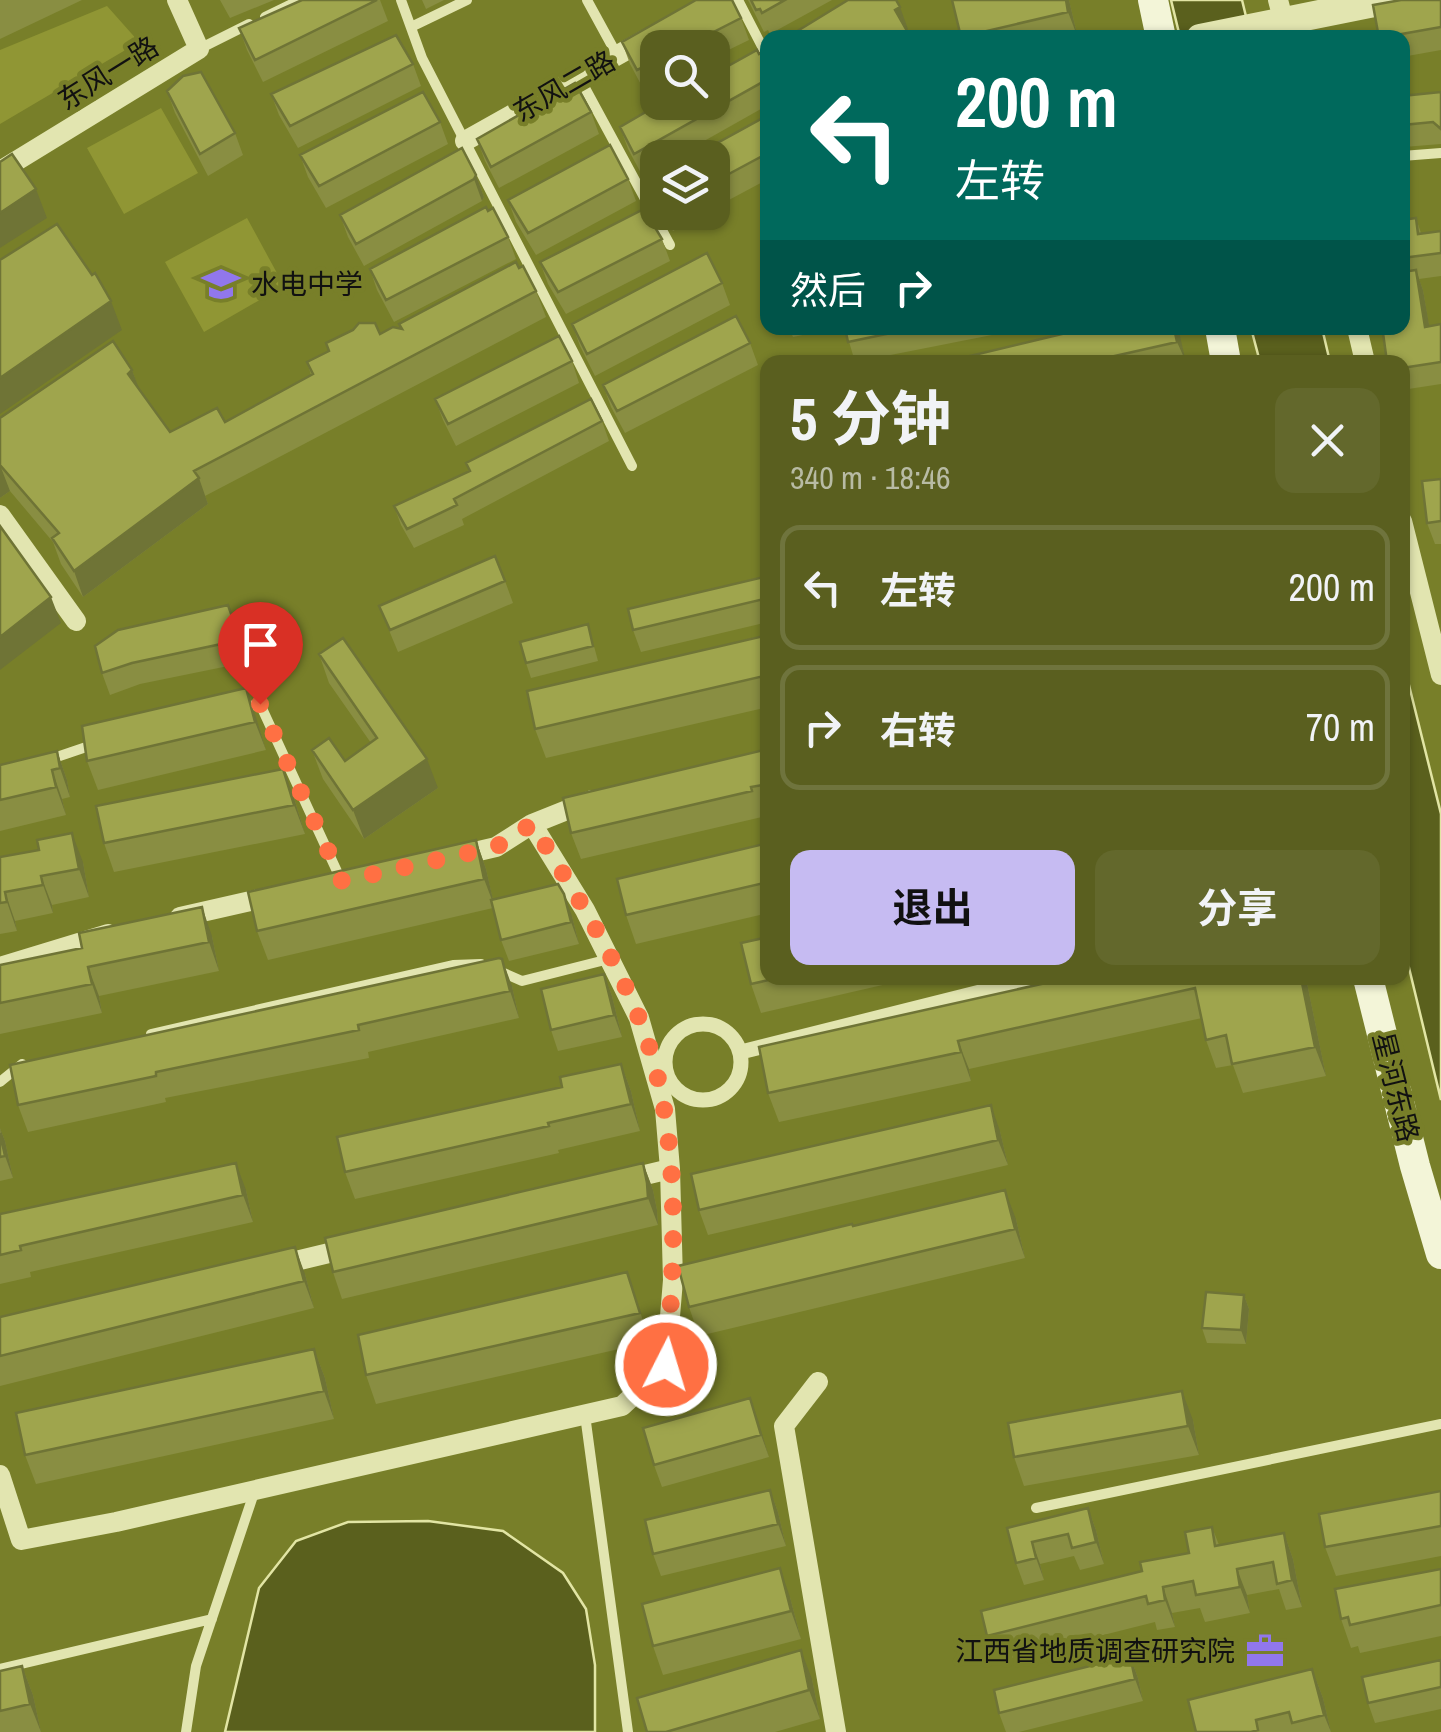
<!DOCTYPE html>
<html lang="zh">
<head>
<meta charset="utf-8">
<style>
  body { margin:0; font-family:"Archivo Narrow","Noto Sans SC",sans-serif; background:#63682c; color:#f1f3f6; height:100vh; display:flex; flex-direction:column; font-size:38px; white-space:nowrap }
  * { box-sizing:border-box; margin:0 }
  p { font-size:32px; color:#b8bba4 }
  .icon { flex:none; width:55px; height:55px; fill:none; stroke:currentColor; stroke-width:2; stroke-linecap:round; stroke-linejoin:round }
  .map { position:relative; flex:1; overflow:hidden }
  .panel { position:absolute; left:760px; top:355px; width:650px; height:630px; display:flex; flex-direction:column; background:#5a5f1f; border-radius:20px; box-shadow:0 2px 8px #0004 }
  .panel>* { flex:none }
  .hud { position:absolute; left:760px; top:30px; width:650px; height:305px; border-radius:20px; box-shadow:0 2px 8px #0004; background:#00695c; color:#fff; overflow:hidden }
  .buttons { position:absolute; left:640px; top:30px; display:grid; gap:20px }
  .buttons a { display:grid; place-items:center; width:90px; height:90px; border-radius:20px; background:#5a5f1f; box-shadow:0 2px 8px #0004; font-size:50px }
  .pin { position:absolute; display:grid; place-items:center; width:85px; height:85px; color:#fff; margin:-102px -42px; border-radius:50% 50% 50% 0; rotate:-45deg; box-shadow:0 0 10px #0007 }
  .pin .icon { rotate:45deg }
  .me { position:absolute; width:110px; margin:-55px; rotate:5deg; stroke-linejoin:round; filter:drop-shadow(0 0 8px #0008) }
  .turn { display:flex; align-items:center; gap:35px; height:210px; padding:0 30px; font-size:45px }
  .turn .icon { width:130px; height:130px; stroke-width:2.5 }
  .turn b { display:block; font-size:70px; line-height:85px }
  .then { display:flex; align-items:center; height:95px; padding:0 30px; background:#0003; gap:20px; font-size:38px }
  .round { display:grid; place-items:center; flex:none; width:105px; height:105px; border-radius:20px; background:#63682c }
  .head { display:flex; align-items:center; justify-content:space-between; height:170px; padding:0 30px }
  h1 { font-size:60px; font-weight:700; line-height:75px }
  .primary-button { display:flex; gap:20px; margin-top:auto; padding:20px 30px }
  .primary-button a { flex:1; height:115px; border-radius:20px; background:#c6bbf2; color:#111; font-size:40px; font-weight:700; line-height:115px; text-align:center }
  .primary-button a+a { background:#63682c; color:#f1f3f6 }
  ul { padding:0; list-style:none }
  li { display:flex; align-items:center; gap:30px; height:125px; margin:0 20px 15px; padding:0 10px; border:5px solid #6f743d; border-radius:20px }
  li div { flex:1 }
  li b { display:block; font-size:38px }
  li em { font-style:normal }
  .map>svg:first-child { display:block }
</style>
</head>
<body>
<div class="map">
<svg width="1441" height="1732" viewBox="0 0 1441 1732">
  <rect width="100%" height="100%" fill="#787f29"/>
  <path fill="#909634" d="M107,6L139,42L0,124V50Z
    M161,108L198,173L124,214L87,148Z
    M247,218L284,286L204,332L165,262Z"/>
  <path fill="#5a601d" stroke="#e2e5a4" stroke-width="2.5" d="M1171,0H1242L1251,37H1180Z
    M1251,328H1322L1330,362H1260Z
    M1402,657L1441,814V1100L1403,943Z
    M428,1521L503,1531L563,1573L586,1609L595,1665V1732H225L259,1588L296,1541L348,1522Z"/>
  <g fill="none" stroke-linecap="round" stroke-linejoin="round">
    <path stroke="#e2e5b0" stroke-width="10" d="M401,0L422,58L632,466
      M587,0L617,55
      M738,0L768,58
      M265,17L300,0
      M411,27L467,0
      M199,49L249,24
      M579,77L670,245
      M1402,156L1441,153
      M241,708L260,704L341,880
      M48,760L98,743
      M497,970L522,981L609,959
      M151,1034L453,965L481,964
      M0,1082L22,1064
      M585,1415L628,1732
      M1036,1508L1441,1424
      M0,1669L212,1619
      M186,1732L196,1666L255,1490"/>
    <path stroke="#e2e5b0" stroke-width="15" d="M665 1062a38 38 0 1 1 76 0a38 38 0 1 1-76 0Z
      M741,1052L1036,978"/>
    <path stroke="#e2e5b0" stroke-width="20" d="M1278,0L1288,38
      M465,141L648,38
      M0,171L199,49L177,0
      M1357,328L1365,362
      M0,515L76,621
      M1402,521L1441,675
      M532,824L585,910L639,1018L665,1109L670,1169L624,1180
      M453,857L496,847L532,824L592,800
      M180,917L273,896
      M0,967L108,934
      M275,1266L354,1247
      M818,1382L784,1426L836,1732
      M0,1475L21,1540L116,1522L622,1406L666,1365L673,1280L670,1169"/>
    <path stroke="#e2e5b0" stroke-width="28" d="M1200,38L1389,0"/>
    <path stroke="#f3f5d8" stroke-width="30" d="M1153,0L1161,38
      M1220,328L1226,362
      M1368,978L1415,1166L1441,1254"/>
  </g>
  <path fill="#898e42" d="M0,0H82L0,39Z
    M220,0H274L230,18Z
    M302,0H380L388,21L263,82L247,50L239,28Z
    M422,0H444L426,9Z
    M748,0H832L770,34L768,30L764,32Z
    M952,0H1069L1078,38H961Z
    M1441,0V50L1402,57V38H1379Z
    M741,18L749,40L712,58V48H658V86L645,92L630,64L622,42Z
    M768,49V105L674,158H658V167L642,175L628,149L620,127Z
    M413,64L421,86L298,148L279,115L271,94Z
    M167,91L235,133L243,155L208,176L175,113Z
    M1441,92V144L1404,147L1402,142V96Z
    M591,112L599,134L499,188L485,161L477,139Z
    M768,115V179L712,209V158Z
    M440,122L448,144L326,208L308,177L300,155Z
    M476,175L484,197L482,201L364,266L348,237L340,215Z
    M628,179L636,201L536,255L516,222L508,200Z
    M662,212H707L673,231Z
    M1416,218L1421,233L1441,231V276L1419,279L1423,290L1429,326L1441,324V384L1402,390V362L1387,333L1406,271L1402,261V220Z
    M508,237L516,259L394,322L377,290L370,269Z
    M662,239L670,261L566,314L548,284L540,262Z
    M722,283L730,305L595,376L580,346L572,324Z
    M536,291L546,317L205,496L208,504L83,597L61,564L53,542L10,491L0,498V418L132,370L139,390L170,432L225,422L311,375L307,362L329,351L326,343L401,329Z
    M789,328H836L793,337Z
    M845,328H991L992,335L855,362Z
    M1087,328H1177L1186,362H945Z
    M750,343L758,365L625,433L611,407L603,385Z
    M572,361L579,383L456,446L443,420L435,399Z
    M602,421L609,441L462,519L464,525L414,548L401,525L394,506L469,471L466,463Z
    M1441,479V544H1435L1427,523Z
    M768,576V622L641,652L633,630Z
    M505,581L513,603L398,652L379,606Z
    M228,605L248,662L140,684L110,695L102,673Z
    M588,624L598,661L531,678L526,663Z
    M768,635V707L546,758L535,729Z
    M319,654L438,788L364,839L323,779L312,750L345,761L371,743L329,683Z
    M246,688L266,750L98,790L87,761Z
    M768,749V812L761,814L762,817L581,859L571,833Z
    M57,751L67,780L70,797L62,799L66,815L0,831V765Z
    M294,798L305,834L114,872L104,843Z
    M476,840L486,869L493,900L572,916L579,944L509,961L501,940L493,908L268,960L257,931Z
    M768,843V913L636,944L626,915Z
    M83,862L89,897L52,905L53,913L15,921L17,931L0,934V868Z
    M212,936L219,971L99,996L102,1013L0,1034V965Z
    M604,974L612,996L622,1037L558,1051L551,1030Z
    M768,978H913L761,1013L751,984Z
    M1068,978H1306L1326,1076L1243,1093L1233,1065L1216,1068L1206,1040L1202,1018L969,1069L971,1081L779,1122L768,1093Z
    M512,986L519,1018L368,1052L369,1058L165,1098L166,1102L28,1132L18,1105Z
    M621,1064L631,1091L640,1131L558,1150L559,1153L355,1199L345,1172Z
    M0,1128L5,1141L13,1178L0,1181Z
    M1000,1131L1008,1165L708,1235L699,1210Z
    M643,1163L653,1190L657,1210L658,1225L342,1299L333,1272Z
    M246,1190L253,1222L30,1272L31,1277L0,1284V1214Z
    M1016,1219L1025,1258L699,1336L689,1307L853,1226Z
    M627,1272L650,1342L376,1404L366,1375Z
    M305,1274L314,1308L0,1386V1317Z
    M1244,1295L1249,1309L1246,1344L1207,1343L1202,1328Z
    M314,1349L325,1378L334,1419L36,1484L25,1455Z
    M750,1398L769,1457L662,1487L654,1465Z
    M1193,1420L1199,1455L1024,1486L1014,1457Z
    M770,1490L778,1512L786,1546L661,1576L653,1554Z
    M1441,1491V1556L1336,1576L1325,1547Z
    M1088,1508L1096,1530L1104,1564L1080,1570L1074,1556L1040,1564L1044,1580L1024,1585L1016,1563L1007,1528Z
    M1212,1527L1219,1545L1284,1533L1293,1559L1302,1607L1286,1610L1279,1589L1247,1595L1250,1613L1205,1622L1200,1608L1172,1613L1175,1627L1157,1630L1155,1622L996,1662L987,1636L1189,1553Z
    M1441,1569V1636L1360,1653L1358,1646L1351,1648L1341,1619Z
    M790,1597L801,1639L663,1675L653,1646Z
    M1130,1656L1138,1678L1143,1701L1019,1732H1006L999,1713Z
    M1441,1660V1709L1375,1723L1368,1703Z
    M22,1666L33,1695L41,1732H0V1671Z
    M1312,1669L1323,1698L1331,1732H1196Z
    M812,1679L820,1719L775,1732H647Z"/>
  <path fill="#6f7436" d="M1066,0H1069L1078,38L1068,12Z
    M900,7L908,29L903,32L895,10Z
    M476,175L484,197L482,201L474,179Z
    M36,189L47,218L0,248V213Z
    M1416,270L1423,290L1433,347L1425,327Z
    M111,301L122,330L0,414V378Z
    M1174,328H1177L1180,336L1186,362L1177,342Z
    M132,370L142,396L128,374Z
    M0,465L10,491L0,498Z
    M199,478L208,504L83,597L74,571Z
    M51,597L61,623L0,670V637Z
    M246,688L256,717L266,750L255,722Z
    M57,751L67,780L70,797L60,768Z
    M427,759L438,788L364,839L353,810Z
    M283,769L294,798L305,834L294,805Z
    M52,770L62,799L66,815L56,787Z
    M72,833L83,862L89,897L79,869Z
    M476,840L486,869L495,908L484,879Z
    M41,876L52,905L53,913L43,885Z
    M5,892L15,921L17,931L7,902Z
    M564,894L572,916L579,944L571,922Z
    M202,907L212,936L219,971L209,942Z
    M502,959L512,986L519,1018L510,991Z
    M88,967L99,996L102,1013L92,984Z
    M604,974L612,996L622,1037L614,1015Z
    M1301,978H1306L1326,1076L1315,1047Z
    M958,1041L969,1069L971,1081L961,1052Z
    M621,1064L631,1091L640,1131L631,1104Z
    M991,1105L1000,1131L1008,1165L998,1140Z
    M0,1128L5,1141L13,1178L5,1156Z
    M236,1163L246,1190L253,1222L243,1195Z
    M643,1163L653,1190L657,1210L658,1225L648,1198Z
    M1005,1190L1016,1219L1025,1258L1015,1229Z
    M295,1247L305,1274L314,1308L304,1281Z
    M1244,1295L1249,1309L1246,1344L1241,1330Z
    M314,1349L325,1378L334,1419L324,1391Z
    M1182,1391L1193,1420L1199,1455L1188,1426Z
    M750,1398L758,1420L769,1457L761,1435Z
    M770,1490L778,1512L786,1546L778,1524Z
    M1088,1508L1096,1530L1104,1564L1096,1542Z
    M1284,1533L1293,1559L1302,1607L1292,1580Z
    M1032,1542L1040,1564L1044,1580L1036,1558Z
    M780,1568L790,1597L801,1639L791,1611Z
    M1237,1569L1247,1595L1250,1613L1240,1587Z
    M1163,1587L1172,1613L1175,1627L1165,1600Z
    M801,1650L812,1679L820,1719L809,1690Z
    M1130,1656L1138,1678L1143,1701L1135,1679Z
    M22,1666L33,1695L41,1732L30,1704Z
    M1312,1669L1323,1698L1331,1732L1324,1715Z"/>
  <path fill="#9fa54d" stroke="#6f7436" stroke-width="2.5" d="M302,0H377L255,60L239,28Z
    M696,0H732L741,18L682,48H658V60L637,70L622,42Z
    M751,0H785L762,13L760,9L756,10Z
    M848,0H896L900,7L895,10L911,38H786Z
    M952,0H1066L1068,12L961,37Z
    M1401,0H1441V27L1379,38L1373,5Z
    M396,35L413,64L290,126L271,94Z
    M768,49V79L634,154L620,127L663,102H712V75L757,50L759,54Z
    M201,72L235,133L200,154L167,91L183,76Z
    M575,83L591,112L491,167L477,139Z
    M423,92L440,122L319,186L300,155Z
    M1441,92V129L1433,122L1402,125V96Z
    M768,115V153L712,183V158H690Z
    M610,145L628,179L528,233L508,200Z
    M462,148L476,175L474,179L356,244L340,215Z
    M12,154L36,189L0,213V162Z
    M658,175V196L649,180Z
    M486,207L488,211L493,208L508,237L386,300L370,269Z
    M644,209L662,239L558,292L540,262Z
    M1416,218L1418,234L1441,231V253L1402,258V220Z
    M57,224L92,275L95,273L111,301L0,378V260Z
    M707,253L722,283L587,354L572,324Z
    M516,262L519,268L523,266L536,291L194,471L199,478L74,571L52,538L59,533L0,465V418L113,341L132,370L128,374L170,432L217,408L225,422L313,374L307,362L329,351L326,343L353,330L359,323H375L380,334L393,327L402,329L399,324Z
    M1416,270L1425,327L1441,324V362L1402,368V362H1387L1383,333H1387L1386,328H1402V272Z
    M736,316L750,343L617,411L603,385Z
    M845,328H915L848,342Z
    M1087,328H1174L1177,342L1088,362H945Z
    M559,336L572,361L448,424L435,399Z
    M591,399L602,421L454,499L457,505L407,529L394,506L470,471L466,463Z
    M1441,479V521L1427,523L1422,481Z
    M0,526L51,597L0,637Z
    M495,556L505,581L390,630L379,606Z
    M768,576V598L633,630L628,609Z
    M228,605L240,640L132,663L102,673L95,646L118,630Z
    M588,624L593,646L526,663L520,642Z
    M768,635V675L535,729L527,691Z
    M343,638L427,759L353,810L312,750L329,738L345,761L377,738L319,654Z
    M246,688L255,722L87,761L82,726Z
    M768,749V784L751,787L752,791L571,833L563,798Z
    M57,751L60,768L52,770L56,787L0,800V765Z
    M283,769L294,805L104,843L96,806Z
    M72,833L79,869L41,876L43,885L5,892L7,902L0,903V857L39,850L37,840Z
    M476,840L484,879L257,931L248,892Z
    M768,843V882L626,915L617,879Z
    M558,884L564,894L571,922L501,940L491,900Z
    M202,907L209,942L88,967L92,984L0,1003V965L82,948L79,933Z
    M768,937V978H778L751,984L741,943Z
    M499,958L502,959L510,991L358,1025L359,1030L156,1072V1076L18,1105L10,1065Z
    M604,974L614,1015L551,1030L541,989Z
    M1068,978H1301L1315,1047L1232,1064L1226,1035L1206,1040L1195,988L958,1041L961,1052L768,1093L759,1047Z
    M621,1064L631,1104L548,1123L549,1126L345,1172L337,1137L562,1087L560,1077Z
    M991,1105L998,1140L699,1210L691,1174Z
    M0,1133L5,1156L0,1157Z
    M236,1163L243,1195L20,1246L21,1250L0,1255V1214Z
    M643,1163L647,1183L648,1198L333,1272L325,1238Z
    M1005,1190L1015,1229L689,1307L678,1266L852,1224L853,1226Z
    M295,1247L304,1281L0,1356V1317Z
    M627,1272L640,1313L366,1375L358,1335Z
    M1206,1292L1244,1295L1241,1330L1202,1328Z
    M314,1349L324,1391L25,1455L16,1413Z
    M1182,1391L1188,1426L1014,1457L1008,1423Z
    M750,1398L761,1435L654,1465L643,1428Z
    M770,1490L778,1524L653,1554L645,1520Z
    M1441,1491V1526L1325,1547L1319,1514Z
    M1088,1508L1096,1542L1072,1548L1068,1534L1032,1542L1036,1558L1016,1563L1007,1528Z
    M1212,1527L1215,1546L1284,1533L1292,1580L1277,1584L1273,1562L1237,1569L1240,1587L1196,1595L1193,1581L1163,1587L1165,1600L1148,1604L1146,1596L987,1636L981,1611L1142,1571L1140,1562L1189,1553L1185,1532Z
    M780,1568L791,1611L653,1646L642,1604Z
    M1441,1569V1605L1350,1625L1348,1617L1341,1619L1335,1589Z
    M801,1650L809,1690L666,1732H647L637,1698Z
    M1130,1656L1135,1679L999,1713L994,1690Z
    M1441,1660V1687L1368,1703L1362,1677Z
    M22,1666L30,1704L0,1711V1671Z
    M1312,1669L1324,1715L1292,1723L1289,1712L1256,1720L1258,1730L1251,1732H1196L1188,1700Z"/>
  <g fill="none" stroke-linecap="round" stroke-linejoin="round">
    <path stroke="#ff7043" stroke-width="18" stroke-dasharray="0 32.4" d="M260,704L342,881L496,847L532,824C571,886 612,950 639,1018C682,1126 676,1251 666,1365"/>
  </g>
  <defs>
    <g id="school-bare" transform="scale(3)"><path d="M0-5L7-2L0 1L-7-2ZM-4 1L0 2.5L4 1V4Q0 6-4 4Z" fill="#9177ec" stroke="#787f29" stroke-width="2.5" paint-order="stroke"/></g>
    <g id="office-bare" transform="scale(3)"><path d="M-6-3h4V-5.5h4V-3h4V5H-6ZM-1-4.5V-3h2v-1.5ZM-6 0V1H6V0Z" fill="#9177ec" stroke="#787f29" stroke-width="2.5" paint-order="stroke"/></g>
  </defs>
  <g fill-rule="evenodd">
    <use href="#school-bare" x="221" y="284"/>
    <use href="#office-bare" x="1265" y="1651"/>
  </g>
  <g text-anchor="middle" stroke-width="9" stroke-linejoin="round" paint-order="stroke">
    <g font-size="28" fill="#111" stroke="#787f29">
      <text transform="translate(108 73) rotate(-32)" y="10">东风一路</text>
      <text transform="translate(564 86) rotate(-30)" y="10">东风二路</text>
      <text transform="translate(1396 1087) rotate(76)" y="10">星河东路</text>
    </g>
    <g font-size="28" fill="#111" stroke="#787f29" text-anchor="start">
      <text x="251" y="294">水电中学</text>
      <text x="1235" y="1661" text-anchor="end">江西省地质调查研究院</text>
    </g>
  </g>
</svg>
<div class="buttons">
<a><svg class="icon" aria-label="search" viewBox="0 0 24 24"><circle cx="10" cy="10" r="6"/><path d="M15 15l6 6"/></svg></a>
<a><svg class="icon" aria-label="layers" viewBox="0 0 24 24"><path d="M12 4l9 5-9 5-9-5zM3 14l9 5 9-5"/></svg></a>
</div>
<div class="pin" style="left:260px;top:704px;background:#d93025"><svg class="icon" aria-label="arrive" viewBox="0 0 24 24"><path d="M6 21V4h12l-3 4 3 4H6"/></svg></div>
<svg class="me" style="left:666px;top:1365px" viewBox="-20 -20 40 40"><circle r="17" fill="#ff7043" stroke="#fff" stroke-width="3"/><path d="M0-11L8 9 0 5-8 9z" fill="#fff"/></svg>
<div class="hud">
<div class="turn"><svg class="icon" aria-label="left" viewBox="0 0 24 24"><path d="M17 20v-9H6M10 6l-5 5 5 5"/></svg><div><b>200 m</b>左转</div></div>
<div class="then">然后<svg class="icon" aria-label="right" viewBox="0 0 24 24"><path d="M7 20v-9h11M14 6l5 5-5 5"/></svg></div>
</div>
<section class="panel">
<div class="head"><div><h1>5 分钟</h1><p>340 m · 18:46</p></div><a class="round"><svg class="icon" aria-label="close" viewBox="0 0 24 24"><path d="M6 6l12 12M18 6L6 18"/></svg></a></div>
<ul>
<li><svg class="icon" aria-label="left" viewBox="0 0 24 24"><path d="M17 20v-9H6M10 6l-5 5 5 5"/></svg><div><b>左转</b></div><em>200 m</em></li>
<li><svg class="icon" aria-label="right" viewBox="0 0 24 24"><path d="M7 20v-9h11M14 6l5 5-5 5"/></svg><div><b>右转</b></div><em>70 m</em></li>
</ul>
<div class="primary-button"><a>退出</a><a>分享</a></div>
</section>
</div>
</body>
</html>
